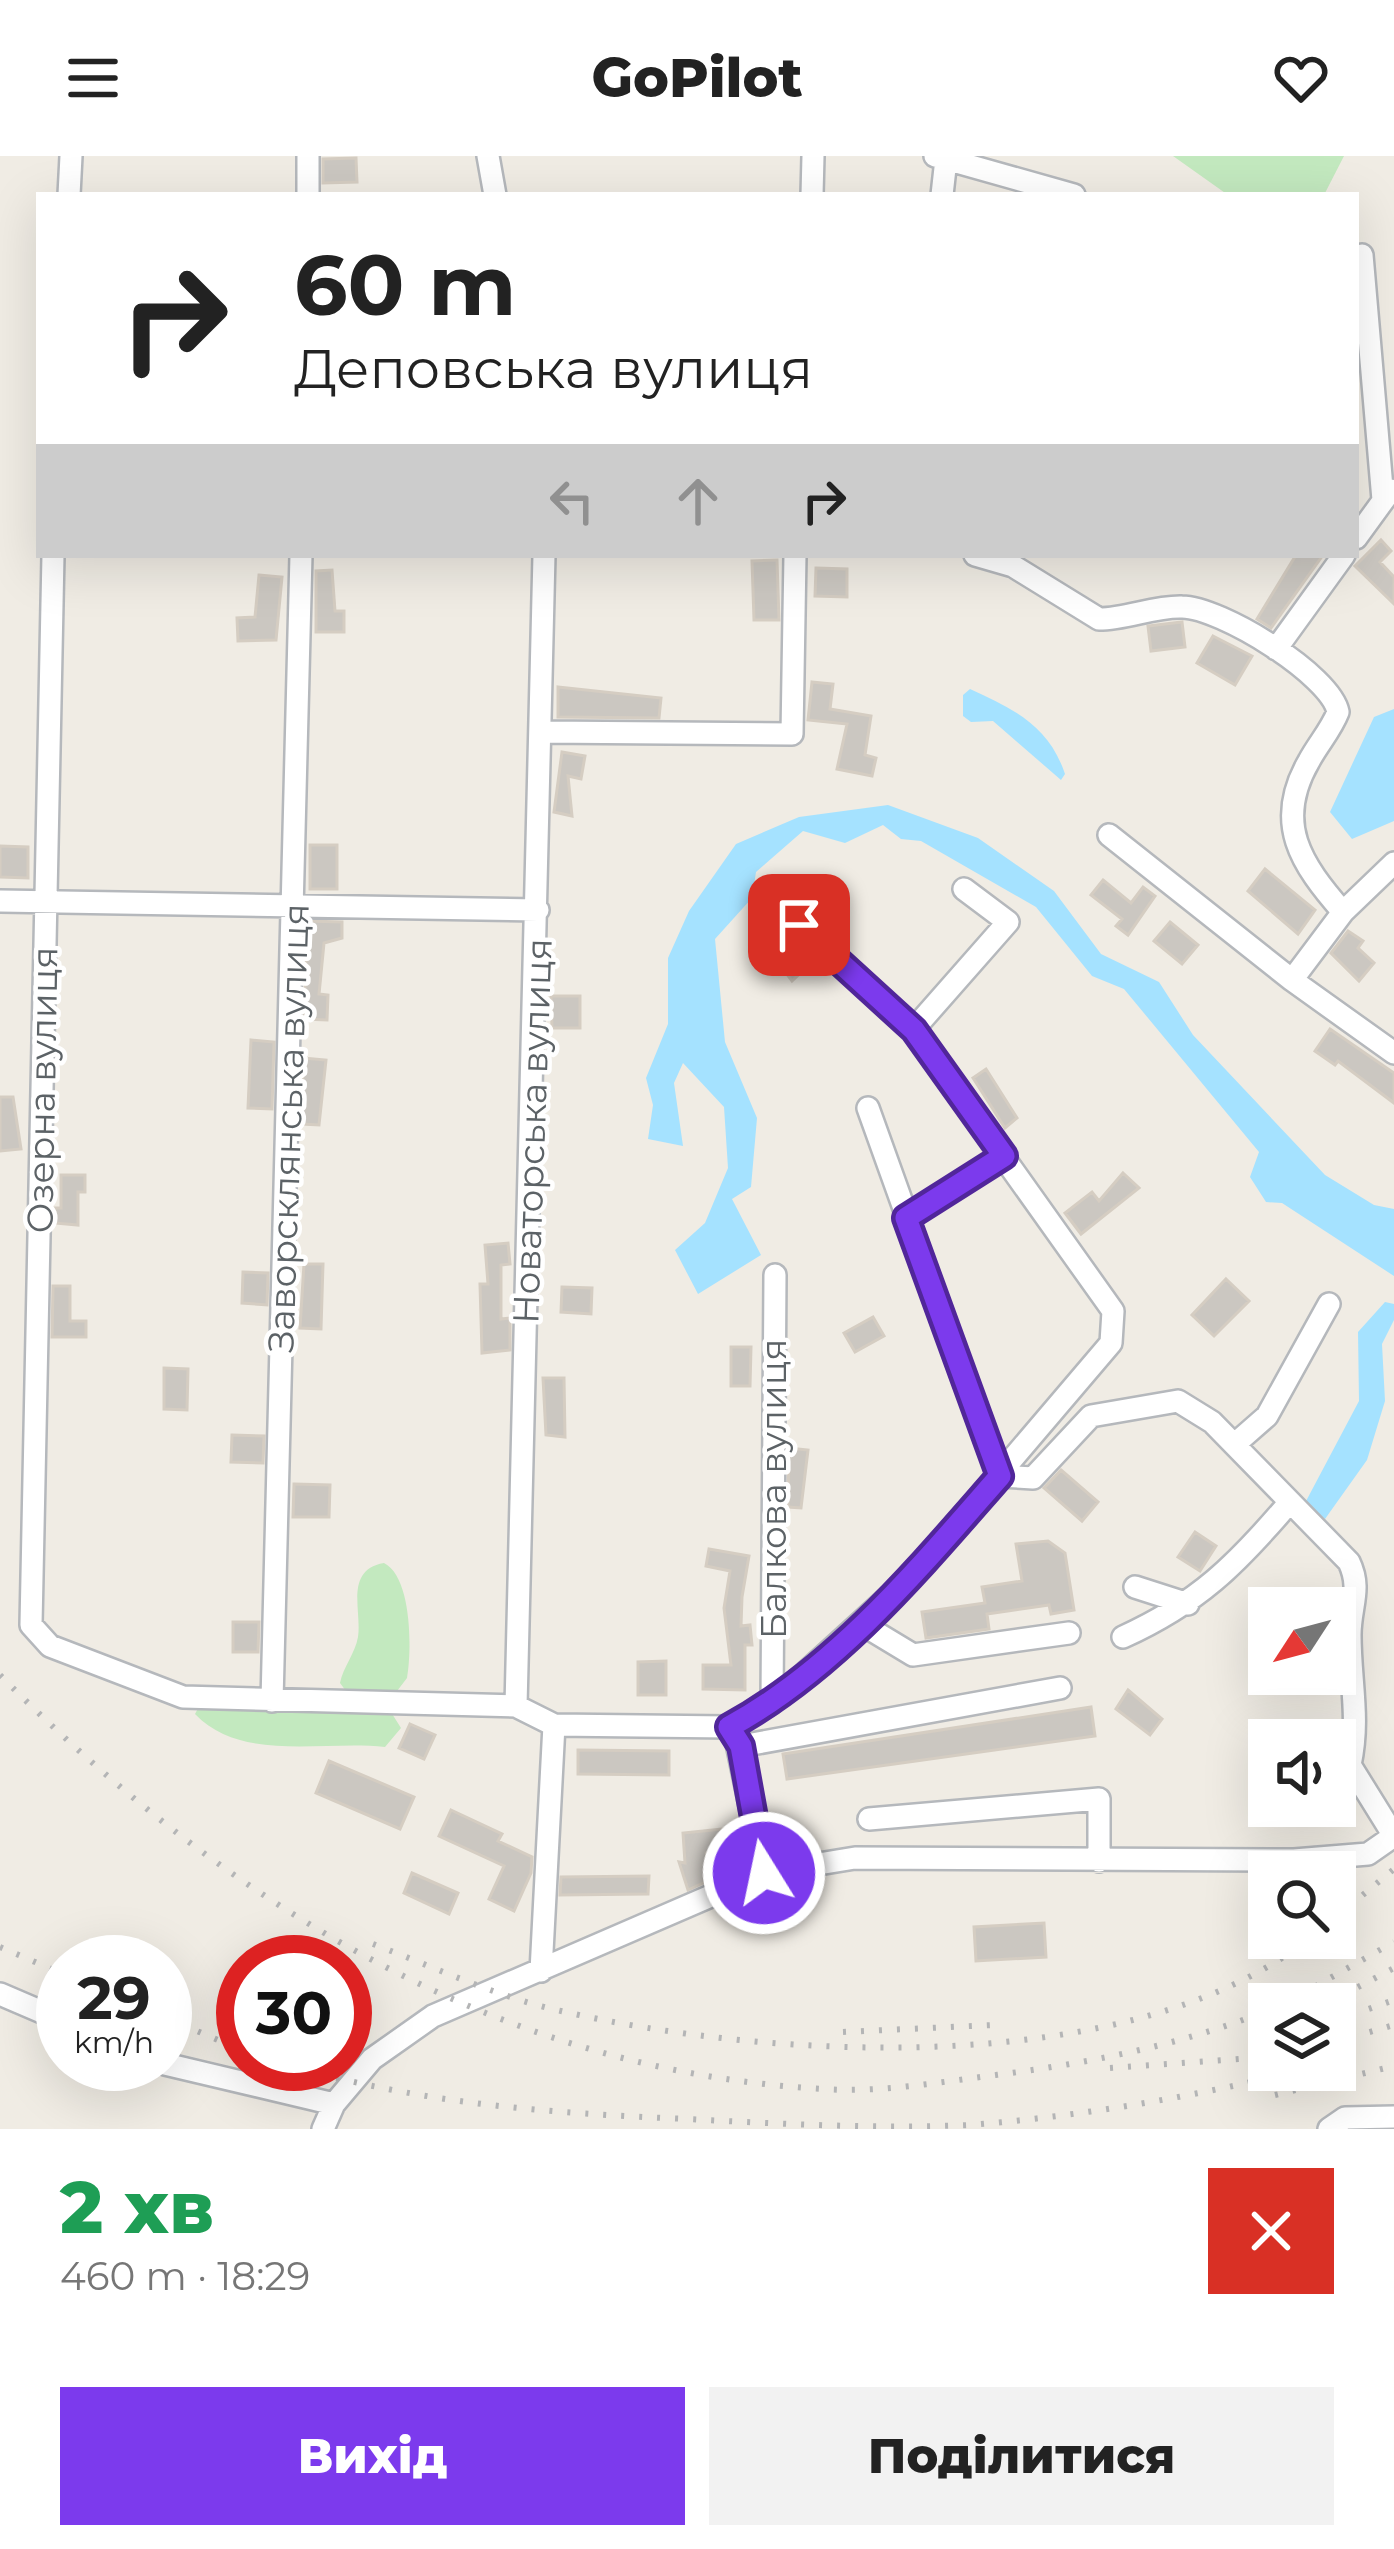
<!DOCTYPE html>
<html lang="uk">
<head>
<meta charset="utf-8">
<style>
  body { margin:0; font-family:Montserrat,sans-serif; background:#f2f2f2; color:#222; height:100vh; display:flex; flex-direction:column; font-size:45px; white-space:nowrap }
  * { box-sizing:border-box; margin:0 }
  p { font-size:39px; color:#767676 }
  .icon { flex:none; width:66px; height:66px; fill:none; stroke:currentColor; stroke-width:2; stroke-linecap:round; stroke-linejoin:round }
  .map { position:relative; height:1973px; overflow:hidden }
  .sheet { display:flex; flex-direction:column; background:#fff; flex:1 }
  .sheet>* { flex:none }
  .guide { position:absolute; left:36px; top:36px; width:1323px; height:366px; border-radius:0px; box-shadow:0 12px 48px #0002; background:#fff; color:#222; overflow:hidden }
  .needle { width:78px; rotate:234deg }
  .fabs { position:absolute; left:1248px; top:1431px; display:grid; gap:24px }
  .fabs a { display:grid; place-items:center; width:108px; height:108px; border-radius:0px; background:#fff; box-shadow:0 12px 48px #0002; font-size:60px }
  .speed { position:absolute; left:36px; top:1779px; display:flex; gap:24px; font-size:60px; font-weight:700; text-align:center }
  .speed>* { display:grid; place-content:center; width:156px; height:156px; border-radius:50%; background:#fff; box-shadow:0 12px 48px #0002; line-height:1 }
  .speed small { font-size:30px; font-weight:400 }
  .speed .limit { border:18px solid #d22; background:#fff; color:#111 }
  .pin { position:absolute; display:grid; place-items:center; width:102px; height:102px; color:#fff; margin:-51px; border-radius:24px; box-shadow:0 6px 18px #0006 }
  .me { position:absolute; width:132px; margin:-66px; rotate:350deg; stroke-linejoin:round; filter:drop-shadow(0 0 9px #0008) }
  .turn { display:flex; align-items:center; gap:42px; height:252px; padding:0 60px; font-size:54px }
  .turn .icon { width:156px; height:156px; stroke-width:2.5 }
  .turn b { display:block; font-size:84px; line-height:102px }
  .lanes { display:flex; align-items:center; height:114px; padding:0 60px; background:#0003; justify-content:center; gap:60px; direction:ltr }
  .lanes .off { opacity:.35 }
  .round { display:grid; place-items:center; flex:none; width:126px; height:126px; border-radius:0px; background:#f2f2f2 }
  .head { display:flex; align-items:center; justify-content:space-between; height:204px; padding:0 60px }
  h1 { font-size:72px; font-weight:800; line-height:90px; color:#1e9e55 }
  .primary-button { display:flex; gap:24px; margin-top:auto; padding:24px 60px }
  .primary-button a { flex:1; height:138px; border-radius:0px; background:#7c3aed; color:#fff; font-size:48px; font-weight:800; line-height:138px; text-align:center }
  .primary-button a+a { background:#f2f2f2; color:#222 }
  header { display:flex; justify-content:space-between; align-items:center; height:156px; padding:0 60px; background:#fff; font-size:54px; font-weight:800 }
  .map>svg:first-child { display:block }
</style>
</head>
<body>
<header><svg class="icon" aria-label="menu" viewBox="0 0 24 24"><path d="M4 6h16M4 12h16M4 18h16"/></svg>GoPilot<svg class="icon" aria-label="heart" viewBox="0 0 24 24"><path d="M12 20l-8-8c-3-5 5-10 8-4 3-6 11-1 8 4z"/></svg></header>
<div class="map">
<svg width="1394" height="1973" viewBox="0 0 1394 1973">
  <rect width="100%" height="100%" fill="#f0ece4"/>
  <path fill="#c3e9bf" d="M1173,0H1344L1324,39H1228Z
    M384,1407C412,1421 412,1494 407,1522L394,1539H349L340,1527C343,1511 355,1498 358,1481C362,1455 344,1414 384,1407Z
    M202,1545L389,1553L401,1572L385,1591C323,1584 242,1607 195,1558Z"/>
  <path fill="#a5e2ff" d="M970,533C1014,553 1049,570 1065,618L1061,624L993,565L971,566L963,560V539Z
    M1394,553V665L1352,683L1330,656L1374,561Z
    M888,649L978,682L1054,735L1101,798L1159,826L1193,879L1325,1019L1374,1049L1394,1053V1120L1282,1047L1266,1046L1250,1021L1259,996L1124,833L1092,820L1036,751L921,685L901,683L883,669L845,687L803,675L756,716L752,742L715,783L725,886L757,962L751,1031L732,1043L761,1099L698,1138L675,1094L705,1067L728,1012L724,951L683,907L674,927L683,990L648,983L653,949L646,922L668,868V802L689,755L736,688L799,661Z
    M1385,1146L1394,1148V1164L1382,1188L1385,1245L1367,1304L1325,1363L1305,1347L1359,1245L1358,1176Z"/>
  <path fill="#cbc7c1" stroke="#d5cdc2" stroke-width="3" d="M356,2L357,26L323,27V3Z
    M1381,384L1391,395L1380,406L1394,421V448L1355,410Z
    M1296,399H1323L1271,472L1257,463Z
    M777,404L779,464H754L752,405Z
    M816,412L847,413V441L815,440Z
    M332,414L335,455H344V476H316V415Z
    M259,419L282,421L276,484L238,485L237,462L255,461Z
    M1182,466L1185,491L1151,495L1148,470Z
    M1213,480L1252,500L1235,529L1197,507Z
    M812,526L833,528L830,553L871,560L865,599L876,602L872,620L837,613L847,568L808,564Z
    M558,531L661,542L659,562L558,561Z
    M562,596L585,600L581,623L568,620L572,660L554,656Z
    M310,689H337V733H310Z
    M0,690L28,691V722L0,721Z
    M1265,713L1315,754L1298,778L1248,735Z
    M1103,724L1131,747L1143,731L1155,740L1128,779L1116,770L1122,763L1091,739Z
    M307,765L342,766V782L324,787L319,838L328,839L327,864L304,863Z
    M779,766L791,782L786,786L808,810L792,825L760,782Z
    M1170,766L1198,789L1182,808L1154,785Z
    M1348,775L1363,785L1358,792L1374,807L1359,825L1331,797Z
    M551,840H580V872H552Z
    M1330,873L1394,917V947L1338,905L1335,909L1315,895Z
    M251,884L274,886L272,953L248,952Z
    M303,902L326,904L319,969L302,968Z
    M986,913L1017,962L1005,972L973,922Z
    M0,941H13L21,993L0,995Z
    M1123,1017L1139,1032L1081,1078L1065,1057L1092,1036L1099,1045Z
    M61,1019H85V1036H78V1069L54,1067L55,1052H61Z
    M508,1087L510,1108L501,1109V1163L510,1162V1194L482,1197L480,1128H488L485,1089Z
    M304,1108H323L321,1173L300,1172Z
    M243,1116L268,1117L267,1149L242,1147Z
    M1226,1123L1249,1145L1214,1180L1192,1159Z
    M53,1130H70V1165H86V1181H52Z
    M562,1131L592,1132L591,1158L561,1156Z
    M873,1161L884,1180L855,1196L844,1177Z
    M731,1191H751L750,1230H731Z
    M164,1212L188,1213L187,1254L164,1253Z
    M543,1222H564L565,1281L546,1279Z
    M232,1279L264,1280L263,1307L231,1306Z
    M789,1292L808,1294L801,1352L788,1351Z
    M1061,1314L1098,1346L1082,1365L1044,1332Z
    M294,1328L330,1329L329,1361H293Z
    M1195,1376L1216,1390L1200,1415L1178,1401Z
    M1048,1385L1065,1397L1074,1454L1051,1458L1049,1449L987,1458L989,1473L926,1482L922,1456L985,1447L982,1431L1022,1425L1016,1388Z
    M709,1393L749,1400L742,1441L741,1470L750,1469L752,1489H745V1534L703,1533V1509H731L724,1452L730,1415L706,1410Z
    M233,1466H259L258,1496H233Z
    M666,1505V1539H638V1506Z
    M1128,1534L1162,1563L1150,1579L1116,1553Z
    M1091,1551L1095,1580L787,1623L783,1598Z
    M410,1568L435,1579L424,1603L399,1592Z
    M578,1594L669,1595V1619L578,1618Z
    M329,1605L414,1641L400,1673L316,1637Z
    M451,1654L502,1678L498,1685L532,1701L531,1717L514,1755L489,1743L504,1710L439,1680Z
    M723,1673L725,1695L706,1697L714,1722L688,1734L679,1706L685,1707L683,1677Z
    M412,1717L458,1737L449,1758L404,1737Z
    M649,1720L648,1738L560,1739L561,1721Z
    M1044,1767L1046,1801L976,1805L974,1771Z"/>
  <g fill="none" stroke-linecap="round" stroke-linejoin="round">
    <g stroke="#b5b8bc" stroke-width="26">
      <path id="minor" d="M488,0L495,39
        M935,0L1074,39
        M69,39L71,0
        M308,39V0
        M812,39L813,0
        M942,39L946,3
        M1356,100L1362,99L1383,344
        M1356,382L1391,334
        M53,399L31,1469L50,1490L183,1541L516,1550L554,1569L729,1571L772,1547L917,1415L1111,1187L1113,1155L913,874L799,769
        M975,399L1013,410L1099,463C1127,463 1154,450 1182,451C1220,451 1331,519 1338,556C1331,574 1318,588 1309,605C1273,667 1301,708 1343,756
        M1276,493L1344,399
        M541,576L792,578L795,399
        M1109,679L1292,824
        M1394,707L1343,756L1292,824L1394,897
        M0,745L538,754
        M913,874L1008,766L964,733
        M868,952L1000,1320L1033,1322L1091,1260L1178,1245L1212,1266L1349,1406C1362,1433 1350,1450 1350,1479C1350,1525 1360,1563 1350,1609L1394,1680
        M906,1062L1005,1000
        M1235,1288L1267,1260L1329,1148
        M1135,1431L1188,1448
        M860,1467L913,1499L1069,1477
        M1123,1481C1198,1447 1236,1409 1289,1347
        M272,1545L301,399
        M772,1547L775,1119
        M516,1550L544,399
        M736,1583L764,1717
        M741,1590L1060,1532
        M869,1663L1099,1643V1705
        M541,1815L554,1569
        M0,1838L63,1865
        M165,1908L334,1948
        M323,1973L334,1948L372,1903L433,1860L764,1717L855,1702L1294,1704L1368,1698L1394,1680
        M1329,1973L1345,1962L1394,1961"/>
    </g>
    <use href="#minor" stroke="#fff" stroke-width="21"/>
    <path stroke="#b4b5b6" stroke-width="6" stroke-dasharray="3 15" stroke-linecap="butt" d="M0,1519C225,1747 497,1915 824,1933C881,1937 939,1926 996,1919C1089,1907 1182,1889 1269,1854
      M1335,1762L1394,1713
      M373,1788C434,1811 497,1841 561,1855C773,1904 1130,1924 1310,1782
      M0,1791L63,1818
      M1284,1848L1394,1786
      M1326,1848L1394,1812
      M165,1861L243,1895
      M1335,1865L1394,1844
      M843,1876L993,1869
      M1335,1886L1394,1869
      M284,1908C423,1948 545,1957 688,1963C782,1968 877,1973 970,1969C1082,1960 1193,1941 1302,1914
      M1110,1912L1269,1901
      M1275,1939L1394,1910"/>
  </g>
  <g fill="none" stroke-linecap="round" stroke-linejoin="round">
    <g stroke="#51269a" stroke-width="30">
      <path id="route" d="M764,1717L741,1590L729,1571C836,1513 921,1410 1000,1320L906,1062L1004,1000L914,874L799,769"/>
    </g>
    <use href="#route" stroke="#7c3aed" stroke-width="21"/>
  </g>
  <g text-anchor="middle" stroke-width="9" stroke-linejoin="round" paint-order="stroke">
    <g font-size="36" fill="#5c6266" stroke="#fff">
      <text transform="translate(42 934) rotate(-89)" y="13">Озерна вулиця</text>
      <text transform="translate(288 972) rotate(-88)" y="13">Заворсклянська вулиця</text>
      <text transform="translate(532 975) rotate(-88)" y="13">Новаторська вулиця</text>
      <text transform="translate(773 1333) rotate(-90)" y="13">Балкова вулиця</text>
    </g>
  </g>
</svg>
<div class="fabs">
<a><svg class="needle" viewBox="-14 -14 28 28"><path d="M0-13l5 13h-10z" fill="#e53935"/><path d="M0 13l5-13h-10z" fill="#767676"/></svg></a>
<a><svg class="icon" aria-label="sound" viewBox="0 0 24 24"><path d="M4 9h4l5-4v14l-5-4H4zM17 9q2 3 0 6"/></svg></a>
<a><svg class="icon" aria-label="search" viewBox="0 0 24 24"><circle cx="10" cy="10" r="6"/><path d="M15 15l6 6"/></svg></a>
<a><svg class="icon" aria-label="layers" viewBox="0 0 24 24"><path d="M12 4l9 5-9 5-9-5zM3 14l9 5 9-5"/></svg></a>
</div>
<div class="speed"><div>29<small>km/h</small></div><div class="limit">30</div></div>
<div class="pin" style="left:799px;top:769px;background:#d93025"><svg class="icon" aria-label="arrive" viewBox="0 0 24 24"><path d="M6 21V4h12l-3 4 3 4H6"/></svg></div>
<svg class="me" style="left:764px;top:1717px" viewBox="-20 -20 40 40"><circle r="17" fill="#7c3aed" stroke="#fff" stroke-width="3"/><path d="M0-11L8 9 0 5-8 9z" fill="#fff"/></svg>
<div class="guide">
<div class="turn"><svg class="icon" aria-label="right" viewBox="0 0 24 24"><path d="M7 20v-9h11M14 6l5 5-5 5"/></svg><div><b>60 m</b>Деповська вулиця</div></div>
<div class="lanes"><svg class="icon off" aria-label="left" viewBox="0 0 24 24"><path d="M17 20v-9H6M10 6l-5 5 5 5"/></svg><svg class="icon off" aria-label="ahead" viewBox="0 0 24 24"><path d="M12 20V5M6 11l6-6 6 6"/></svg><svg class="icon" aria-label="right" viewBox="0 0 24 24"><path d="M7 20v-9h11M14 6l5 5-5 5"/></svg></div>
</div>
</div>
<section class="sheet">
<div class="head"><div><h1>2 хв</h1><p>460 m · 18:29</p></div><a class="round" style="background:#d93025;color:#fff"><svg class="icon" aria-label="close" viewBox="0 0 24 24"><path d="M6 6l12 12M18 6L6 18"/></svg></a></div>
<div class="primary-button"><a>Вихід</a><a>Поділитися</a></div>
</section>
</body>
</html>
